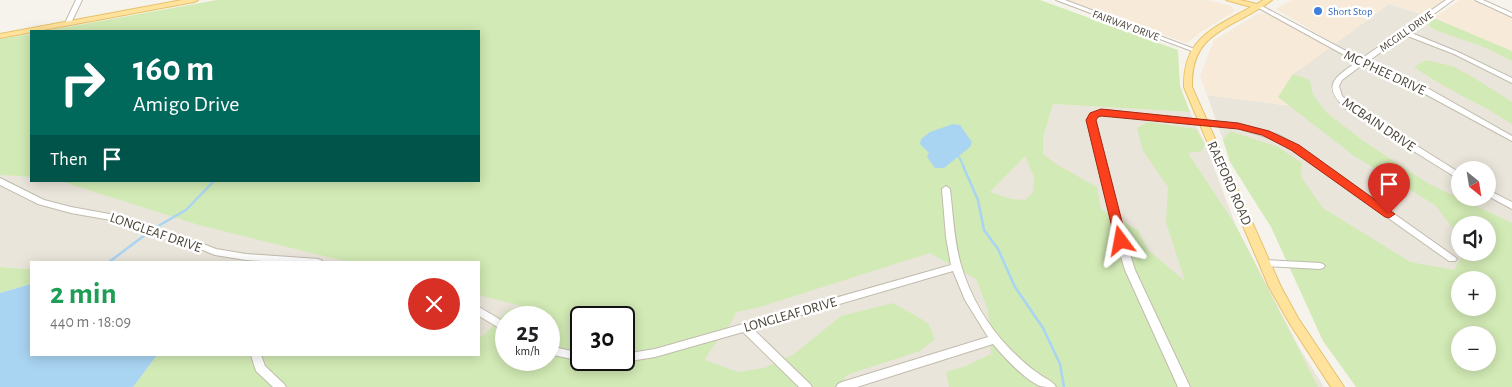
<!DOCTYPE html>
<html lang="en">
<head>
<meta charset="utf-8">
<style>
  body { margin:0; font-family:"Alegreya Sans",sans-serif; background:#f6f6f6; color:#202124; height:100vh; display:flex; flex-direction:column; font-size:19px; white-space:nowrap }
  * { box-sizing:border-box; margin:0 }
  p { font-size:16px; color:#757577 }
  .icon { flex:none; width:28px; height:28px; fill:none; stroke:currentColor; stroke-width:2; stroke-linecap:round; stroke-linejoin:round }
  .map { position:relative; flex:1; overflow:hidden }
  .details { position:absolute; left:30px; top:261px; width:450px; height:95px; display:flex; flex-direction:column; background:#fff; border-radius:0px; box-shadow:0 2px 12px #0003 }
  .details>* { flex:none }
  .top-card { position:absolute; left:30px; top:30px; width:450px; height:152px; border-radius:0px; box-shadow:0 2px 12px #0003; background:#00695c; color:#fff; overflow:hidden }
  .needle { width:32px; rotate:150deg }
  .fabs { position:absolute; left:1451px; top:161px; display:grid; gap:10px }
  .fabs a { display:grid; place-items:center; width:45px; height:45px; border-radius:50%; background:#fff; box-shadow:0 2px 12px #0003; font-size:25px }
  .speed { position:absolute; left:495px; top:306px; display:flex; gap:10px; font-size:25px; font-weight:700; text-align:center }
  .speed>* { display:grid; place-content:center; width:65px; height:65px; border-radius:50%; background:#fff; box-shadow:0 2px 12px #0003; line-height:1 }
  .speed small { font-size:12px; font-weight:400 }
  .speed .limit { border:2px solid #111; border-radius:8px; background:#fff; color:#111 }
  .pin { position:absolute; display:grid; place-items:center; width:42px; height:42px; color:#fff; margin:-51px -21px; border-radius:50% 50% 50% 0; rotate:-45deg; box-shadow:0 0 5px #0007 }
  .pin .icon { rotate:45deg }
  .me { position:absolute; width:55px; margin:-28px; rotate:347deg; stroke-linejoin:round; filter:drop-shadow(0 0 4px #0008) }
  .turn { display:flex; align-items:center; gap:18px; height:105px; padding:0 20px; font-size:22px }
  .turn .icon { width:65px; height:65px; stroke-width:2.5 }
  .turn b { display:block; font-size:35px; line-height:42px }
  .then { display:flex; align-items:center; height:48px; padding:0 20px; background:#0003; gap:10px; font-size:19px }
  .round { display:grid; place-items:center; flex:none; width:52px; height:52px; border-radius:26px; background:#f6f6f6 }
  .summary { display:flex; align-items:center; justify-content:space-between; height:85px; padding:0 20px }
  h1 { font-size:30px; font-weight:700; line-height:38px; color:#1e9e55 }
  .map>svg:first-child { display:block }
</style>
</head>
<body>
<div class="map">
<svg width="1512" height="387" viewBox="0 0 1512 387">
  <rect width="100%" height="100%" fill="#f6f3ec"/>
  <path fill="#eae5da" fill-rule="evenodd" d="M1389,4L1434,18L1428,25L1435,30L1487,48L1512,61V275L1413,279L1223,140L1207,95L1314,109L1293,74ZM1460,170H1488V198H1460ZM1460,225H1488V252H1460Z
    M1053,104L1190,112L1205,144L1236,226L1300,349L1324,387H133L157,355H479V262H31V269L0,267V175L21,176L31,172V181H173L426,214L1043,138ZM506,318H549V360H506ZM581,318H624V360H581Z"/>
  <path fill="#f7ead8" d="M1065,0H1206L1230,5L1235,11L1201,32L1187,43Z
    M1292,0H1444L1424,15L1389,4L1335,44L1276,9Z
    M1460,0H1471L1512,18V51L1434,18Z
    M1259,13L1268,14L1329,48L1293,74L1285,87L1316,109L1207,95L1200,76L1214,40Z"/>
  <path fill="#d2eab5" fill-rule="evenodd" d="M217,0H1040L1178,50L1180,86L1190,112L1053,104L1043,138V154L1056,164L1097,187L1101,209L1138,230L1148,250L1185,281L1166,222L1168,187L1143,151L1137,128L1148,122L1196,129L1205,144L1202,151L1188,153L1236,226L1318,387H949L946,372L966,366L991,354L988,310L976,279L930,253L760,307L736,312C730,330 713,342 705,360L738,372L764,368L794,354L841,316L893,303L928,323L935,339L920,351L847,375L839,387H133L157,355H479V337L484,335L507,311L522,306L479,295V262H348L199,225L60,181H479V31H45ZM1025,156L1034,177L1033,193L1025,200L1011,199L990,192ZM506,318H549V360H506ZM581,318H624V360H581Z
    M1434,18L1512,51V61L1486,48L1435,30L1428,25Z
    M31,34V177L0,175V39Z
    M1426,60L1452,66L1471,76L1512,102V124C1480,103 1445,89 1414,67Z
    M1293,74L1310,80L1313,95L1327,113L1362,140L1429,184L1512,223V387H1356L1323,341L1271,227L1230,162L1223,140L1230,131L1278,147L1302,163L1301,177L1323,208L1410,262L1454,270L1464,253L1488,252V225H1460V237L1435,205L1354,156L1278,97ZM1460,280H1488V308H1460ZM1460,335H1488V362H1460Z
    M0,267L31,269V284L0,293Z"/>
  <path fill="#a9d4f2" d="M953,124L960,125L972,142L970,147L944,168H935L927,157L929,153L920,144L921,139L930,132Z
    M31,284V355H157L133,387H0V293Z"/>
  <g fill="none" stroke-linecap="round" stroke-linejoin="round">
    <path stroke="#a9d4f2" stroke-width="2" d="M959,157L964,167"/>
    <path stroke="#a9d4f2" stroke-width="2.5" d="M963,166L978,200L984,230L998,249L1015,287L1043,328L1060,364L1064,387
      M109,262L153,229L186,210L214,181"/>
    <g stroke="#c2bbae" stroke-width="2">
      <path id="minor" d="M76,0H82L71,23L68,25L66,24L65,23Z
        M1056,0H1065L1197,50L1194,52L1192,51Z
        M1446,0H1453L1409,32L1458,52L1512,78V83L1454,54L1405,35L1367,62L1422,85L1512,136V141L1416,89L1362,65L1342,80L1339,86L1342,96L1352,105L1460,173V180L1346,109C1321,85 1334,78 1357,62L1255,6L1256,5H1260L1361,59Z
        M1475,0H1483L1512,13V17Z
        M1106,110L1238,124L1279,135L1298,146L1455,257L1457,259L1455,261H1449L1292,150L1273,139L1237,128L1106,114L1097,117L1095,120L1126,241L1135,270L1190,387H1178L1125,270L1116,241L1087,120L1091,113Z
        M0,178L44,200L71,207L126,217L178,234L216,249L246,254L318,259L321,260L323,262H276L246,260L215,255L172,238L122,222L71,213L38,204L0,185Z
        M946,186L950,189C953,214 954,241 961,265C970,296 987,325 1009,348C1018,357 1027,366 1038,373C1043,378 1052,380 1056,387C1051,387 1044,387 1040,386C1025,380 1004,357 993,344L857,387H836L838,384L842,382L988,337L965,300L953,271L753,329L810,384L812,387H799L743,332L655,357L624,362L620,361V360H624V354L655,349L951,265L946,237L942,189Z
        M1488,190L1512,202V209L1488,196Z
        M1265,260L1320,263L1323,264L1325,266L1323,268L1320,269L1265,266L1262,265L1260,263L1262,261Z
        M479,307L506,323V332L479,316Z
        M549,346L581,353V360H585L581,361L549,354Z
        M251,355H261L265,366L284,384L286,387H273L256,371Z"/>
    </g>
    <g stroke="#e6c16a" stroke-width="2">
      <path id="major" d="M182,0H198L194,2L0,38V34Z
        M1226,0H1240L1257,4L1263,0H1272C1266,5 1258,9 1252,13C1216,33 1191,41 1192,87L1281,287L1298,318L1344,387H1331L1290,324L1269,287L1184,87C1183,38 1214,28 1251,7Z"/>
    </g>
    <use href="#minor" fill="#fff" fill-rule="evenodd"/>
    <use href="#major" fill="#ffe39c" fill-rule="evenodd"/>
  </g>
  <path fill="#fc3f1d" stroke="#a42913" d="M1101,109L1238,123L1269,131L1299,145L1395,214L1389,218L1385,217L1291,150L1262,135L1238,129L1101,116L1098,117L1096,120L1127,241L1121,245L1116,244L1086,120L1090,113Z"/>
  <circle fill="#3f7fe0" stroke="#fff" stroke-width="2" cx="1318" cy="11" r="5"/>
  <g text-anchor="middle" stroke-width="5" stroke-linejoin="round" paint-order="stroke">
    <g font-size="11" fill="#366cbe" stroke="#fff" text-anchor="start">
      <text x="1328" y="15">Short Stop</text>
    </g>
    <g font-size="11" fill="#4b4439" stroke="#fff">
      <text transform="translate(1126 25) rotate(20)" y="4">FAIRWAY DRIVE</text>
      <text transform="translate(1406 31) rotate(-35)" y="4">MCGILL DRIVE</text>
    </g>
    <g font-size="14" fill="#4b4439" stroke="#fff">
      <text transform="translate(1385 72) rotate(25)" y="5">MC PHEE DRIVE</text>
      <text transform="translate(1379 124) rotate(34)" y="5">MCBAIN DRIVE</text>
      <text transform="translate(1230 183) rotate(66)" y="5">RAEFORD ROAD</text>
      <text transform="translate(156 232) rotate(19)" y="5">LONGLEAF DRIVE</text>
      <text transform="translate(790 314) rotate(-16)" y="5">LONGLEAF DRIVE</text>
    </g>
  </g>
</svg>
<div class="fabs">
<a><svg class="needle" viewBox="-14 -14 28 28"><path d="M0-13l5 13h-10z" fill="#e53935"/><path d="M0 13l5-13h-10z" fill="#757577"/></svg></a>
<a><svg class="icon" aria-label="sound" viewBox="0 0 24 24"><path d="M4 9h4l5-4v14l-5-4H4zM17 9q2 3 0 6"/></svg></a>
<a>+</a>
<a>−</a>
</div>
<div class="speed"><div>25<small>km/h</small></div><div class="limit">30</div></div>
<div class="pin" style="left:1389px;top:214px;background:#d93025"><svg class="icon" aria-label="arrive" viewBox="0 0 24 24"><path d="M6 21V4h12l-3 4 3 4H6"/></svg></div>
<svg class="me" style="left:1121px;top:241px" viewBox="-20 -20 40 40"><path d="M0-17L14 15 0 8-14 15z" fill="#fc3f1d" stroke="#fff" stroke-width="4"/></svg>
<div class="top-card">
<div class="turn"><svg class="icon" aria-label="right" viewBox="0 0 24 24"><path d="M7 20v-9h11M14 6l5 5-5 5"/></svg><div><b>160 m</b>Amigo Drive</div></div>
<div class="then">Then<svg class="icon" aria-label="arrive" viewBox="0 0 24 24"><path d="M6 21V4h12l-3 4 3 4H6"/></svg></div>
</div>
<section class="details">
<div class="summary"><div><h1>2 min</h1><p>440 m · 18:09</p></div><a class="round" style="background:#d93025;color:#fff"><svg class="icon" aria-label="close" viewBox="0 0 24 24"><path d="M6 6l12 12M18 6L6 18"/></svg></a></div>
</section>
</div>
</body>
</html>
